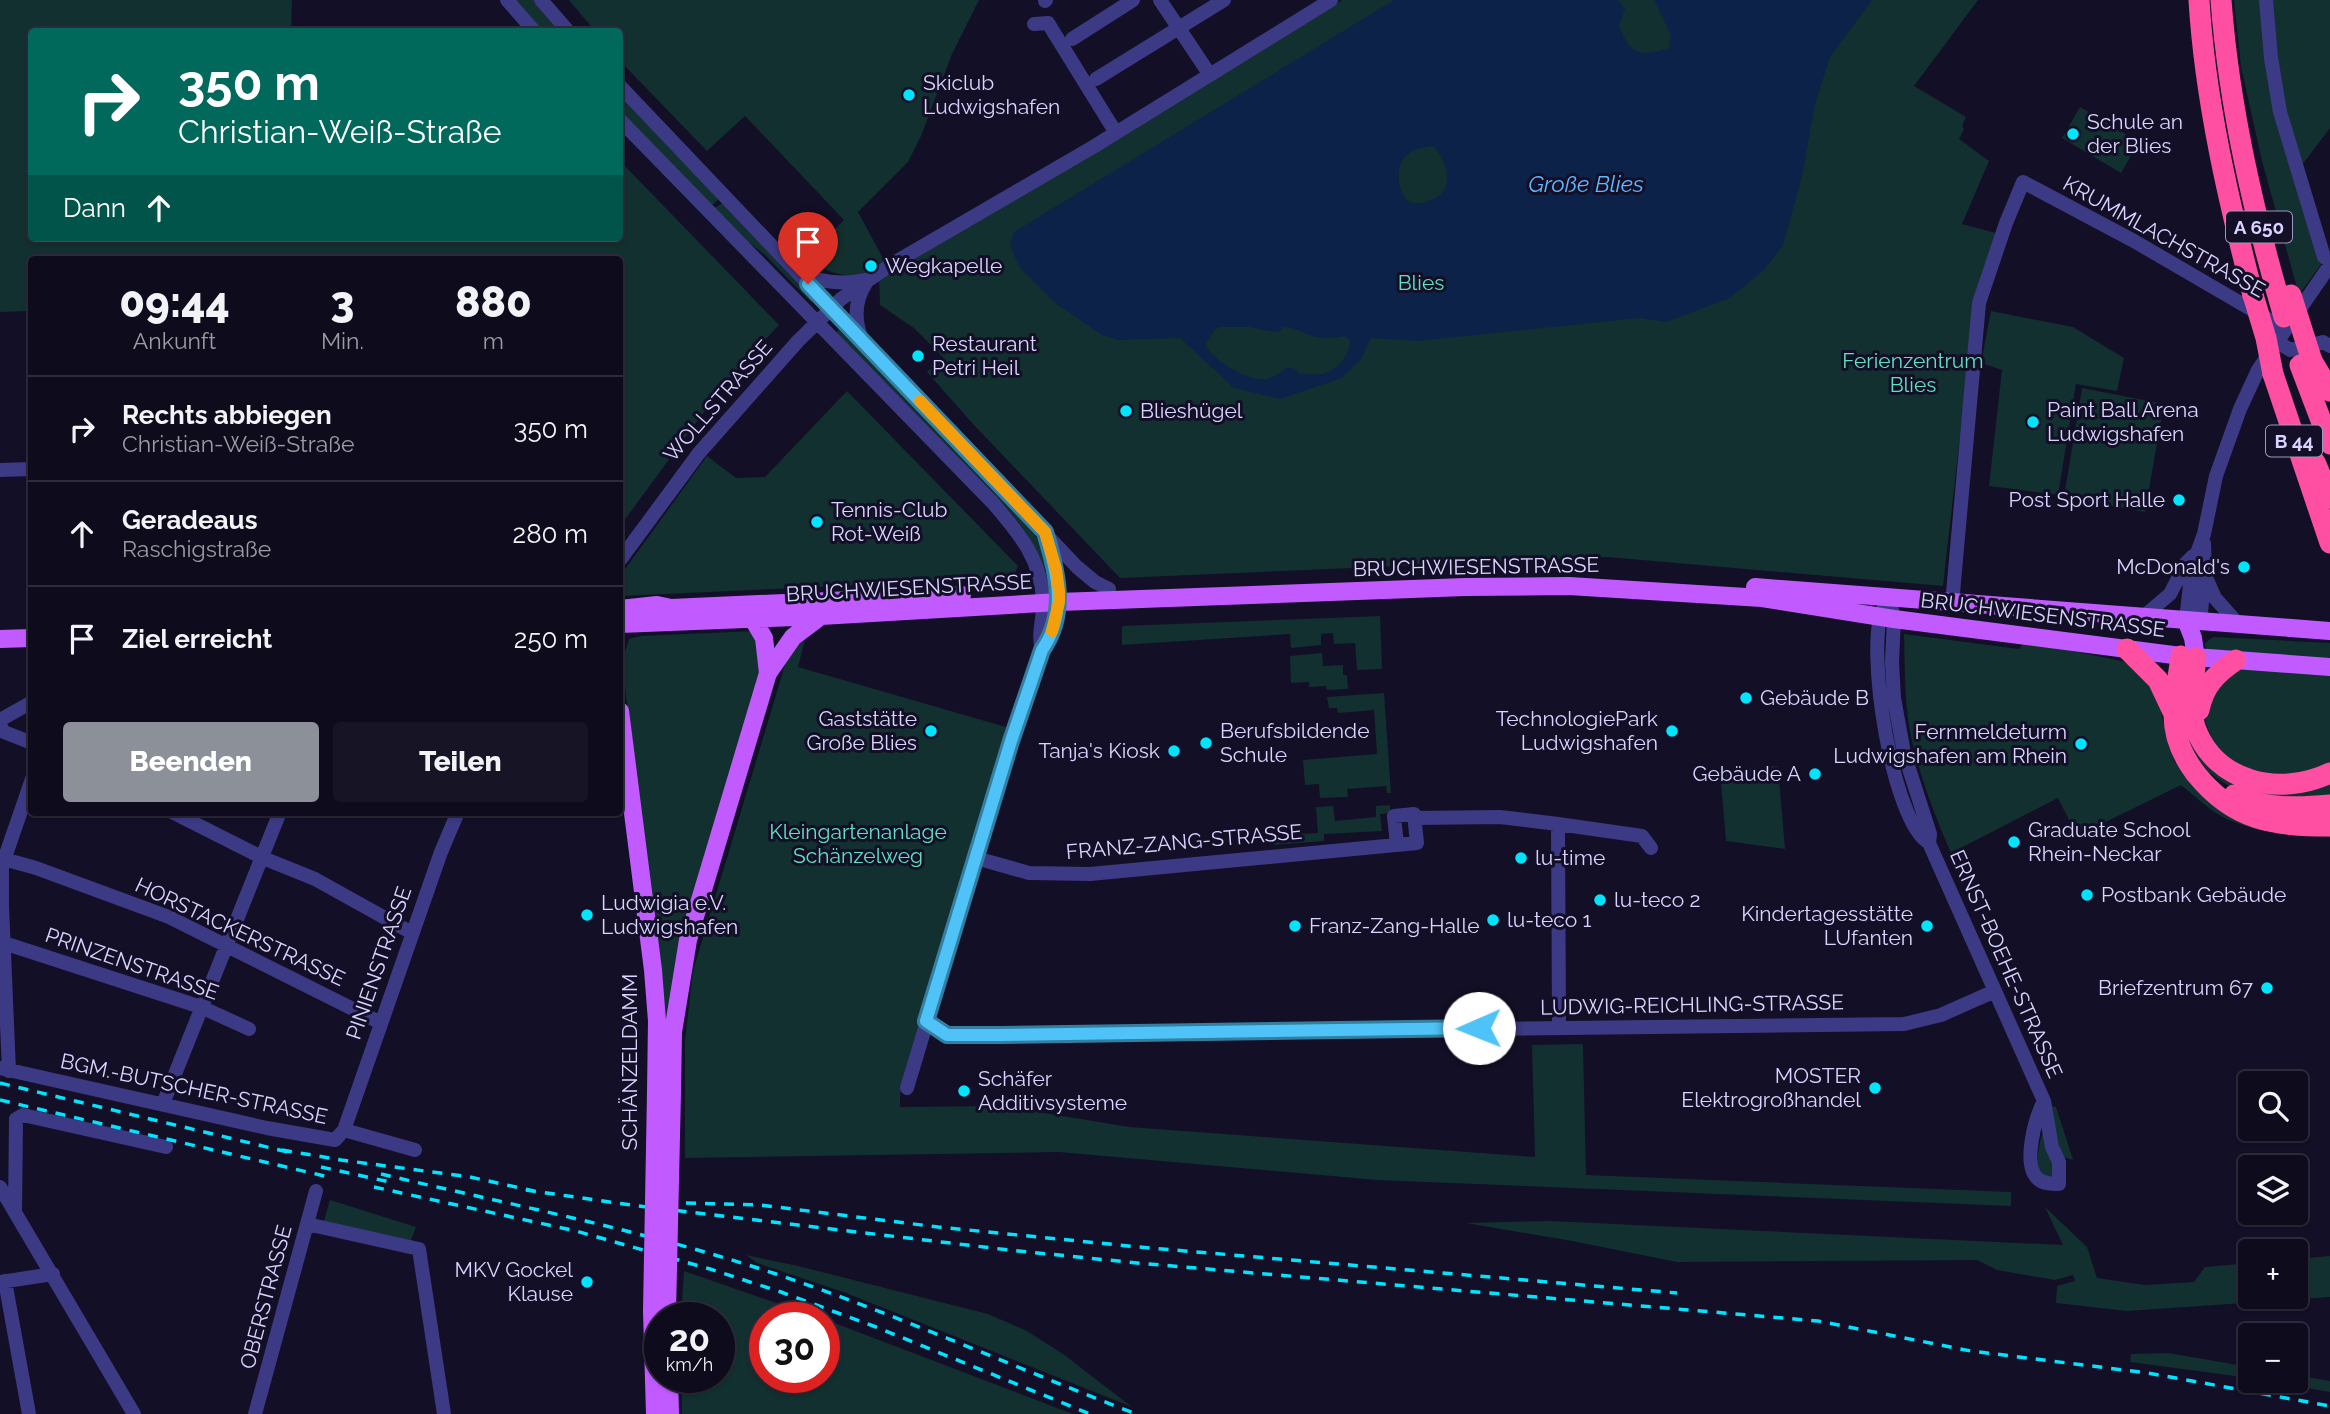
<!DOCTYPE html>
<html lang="de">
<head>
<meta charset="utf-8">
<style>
  body { margin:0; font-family:Raleway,sans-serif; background:#171425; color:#f1f3f6; height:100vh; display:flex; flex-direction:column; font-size:26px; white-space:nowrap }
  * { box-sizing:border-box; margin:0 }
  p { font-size:23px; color:#9b9ba3 }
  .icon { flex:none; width:38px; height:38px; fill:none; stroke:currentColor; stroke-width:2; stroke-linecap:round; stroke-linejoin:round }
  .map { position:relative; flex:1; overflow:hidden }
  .panel { position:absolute; left:28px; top:256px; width:595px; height:560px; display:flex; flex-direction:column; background:#0e0b1c; border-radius:7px; box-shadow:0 2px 5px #0004,0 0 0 2px #2e2b3b }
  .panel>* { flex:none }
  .guide { position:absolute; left:28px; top:28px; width:595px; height:214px; border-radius:7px; box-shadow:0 2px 5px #0004,0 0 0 2px #2e2b3b; background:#00695c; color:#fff; overflow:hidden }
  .fabs { position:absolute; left:2238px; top:1071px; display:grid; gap:14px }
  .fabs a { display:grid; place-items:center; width:70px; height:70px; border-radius:7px; background:#0e0b1c; box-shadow:0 2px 5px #0004,0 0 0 2px #2e2b3b; font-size:35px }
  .speed { position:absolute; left:644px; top:1302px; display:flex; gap:14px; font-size:35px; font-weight:700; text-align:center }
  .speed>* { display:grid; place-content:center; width:91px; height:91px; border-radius:50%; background:#0e0b1c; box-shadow:0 2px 5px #0004,0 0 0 2px #2e2b3b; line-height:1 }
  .speed small { font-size:18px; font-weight:400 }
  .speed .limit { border:10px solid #d22; background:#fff; color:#111 }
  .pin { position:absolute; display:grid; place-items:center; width:60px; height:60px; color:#fff; margin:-72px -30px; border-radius:50% 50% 50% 0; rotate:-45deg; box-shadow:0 0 7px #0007 }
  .pin .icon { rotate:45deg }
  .me { position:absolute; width:77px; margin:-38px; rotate:269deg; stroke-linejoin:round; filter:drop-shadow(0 0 5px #0008) }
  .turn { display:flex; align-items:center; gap:24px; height:147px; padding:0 35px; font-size:32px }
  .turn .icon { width:91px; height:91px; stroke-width:2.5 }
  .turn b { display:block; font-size:49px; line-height:60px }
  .then { display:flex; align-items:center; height:66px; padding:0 35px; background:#0003; gap:14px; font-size:26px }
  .eta { display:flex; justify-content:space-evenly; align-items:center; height:119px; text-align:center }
  .eta b { font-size:42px; font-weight:800; line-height:49px }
  .button { display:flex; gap:14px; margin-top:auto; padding:14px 35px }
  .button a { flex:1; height:80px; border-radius:7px; background:#8c9099; color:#fff; font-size:28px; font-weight:800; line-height:80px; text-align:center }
  .button a+a { background:#171425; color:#f1f3f6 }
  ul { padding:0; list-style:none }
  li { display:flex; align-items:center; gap:21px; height:105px; padding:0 35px; border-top:2px solid #2e2b3b }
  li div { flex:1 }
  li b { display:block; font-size:26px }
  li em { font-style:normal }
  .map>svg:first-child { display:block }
</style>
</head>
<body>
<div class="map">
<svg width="2330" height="1414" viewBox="0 0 2330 1414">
  <rect width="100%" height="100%" fill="#130f26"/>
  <path fill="#12302f" d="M0,0H292L291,28L296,31L32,32V238H620V161L779,325L727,381L620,526V259H32L31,311L0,312Z
    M507,0H541L569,31H535Z
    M569,0H979L952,54L921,136L908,162L858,212L885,262C879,266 871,272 865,274C844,279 821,271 807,256L844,220L745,116L707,151L620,61V32L595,31Z
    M1342,0H1978L1914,86L1966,117L1962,126L1964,129L1959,139L1989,161L1962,224L1996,233L1975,303L1943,586L1608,557L1120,578L973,424L927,372L943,357L915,329L880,305L879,279L1119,138Z
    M2234,0H2330V128L2302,165L2329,253L2299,295L2262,161L2241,67Z
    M620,86L724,194L706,211L620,120Z
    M2080,107L2139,142L2121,173L2062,138Z
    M723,203L813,300L811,302L764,254L735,232L712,209Z
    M1991,311L2073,327L2124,358L2117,391L2076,384L2058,495L1989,486L2002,370L1981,363Z
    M839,330L1029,527L1041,543L1051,569H1043C1031,522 974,475 940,441C905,405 870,370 834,334Z
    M2082,388L2164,404L2145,512L2064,497Z
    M847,391L1018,566L1013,578L621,596L620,576L707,456L736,478L765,477Z
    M1380,616L1382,669L1357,670L1355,643L1334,644L1333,633L1321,634V645L1291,648L1290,634L1122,645V626Z
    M755,631L764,666L666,1033L622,662L629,639L640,636Z
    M807,631L798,667L1006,727L900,1093V1107L1002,1106L1129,1127L1535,1157L1532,1045L1583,1044L1586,1175L2011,1192V1206L1377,1180L1059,1152L685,1158V1040L693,971L788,655Z
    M1904,634L2019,649L2025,641L2126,662L2149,680L2159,702L2169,747L2175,762L2196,787L2330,832V837C2294,833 2254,834 2221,816C2207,808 2194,795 2181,785L2077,836L2058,798L1951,853C1935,816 1921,780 1912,741C1904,706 1905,669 1904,634Z
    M2213,637L2330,643V660L2218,653L2207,649L2204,644Z
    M1322,653L1323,666L1343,665V675H1347L1348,689L1327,690L1326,686L1309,687V682L1291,683L1290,656Z
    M2239,667L2330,672V766L2313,776L2245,772L2215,746L2206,723L2205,706L2208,695Z
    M1384,693L1391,793H1387L1386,786L1347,789L1348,797L1320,798L1319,784L1305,785L1303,760L1377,754L1374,710L1338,713L1337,708H1329L1327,697Z
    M2187,730L2197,752L2245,786L2288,795L2330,783V799L2287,802L2233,789L2202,768L2187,746Z
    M1778,766L1785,849L1726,841L1720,771Z
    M1390,805V813L1380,814L1382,831L1324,834V841L1274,845V836L1318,833L1316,807L1333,806L1335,821L1376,817V806Z
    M2051,1106L2056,1107L2073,1160L2061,1156Z
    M2046,1124L2054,1159V1174L2049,1178L2042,1177C2034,1160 2039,1142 2046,1124Z
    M330,1200L416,1227L411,1240L323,1224Z
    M2045,1207L2087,1247L2097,1278L2145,1285L2194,1282L2205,1267L2250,1263V1297H2296V1259L2330,1256V1297L2127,1311L2056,1303L2057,1286L2075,1281L2073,1275L2055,1280L1997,1270L1977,1260L1677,1262L1572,1241L1466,1223L1550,1221L2063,1245Z
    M746,1255L798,1266L988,1314L1027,1331L1063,1354L1132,1407L846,1293L757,1263Z
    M684,1271L820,1318H765V1377H824V1319L1073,1414H682V1377H719V1318H681Z
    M2168,1353L2250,1367V1378L2130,1362L2131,1354Z
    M2296,1375L2330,1381V1392L2266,1381H2296Z"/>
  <path fill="#0c2248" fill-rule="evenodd" d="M1394,0H1618L1625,9L1619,26C1630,55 1641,57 1669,48L1671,35L1654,0H1872L1830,57L1815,104L1802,176L1783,245L1764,270L1730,298L1666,322L1640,318L1418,341L1371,338L1361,359L1342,378L1280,399L1234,388L1180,338L1118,340L1100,334L1054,302L1019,267L1010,244L1014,232ZM1432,146C1443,153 1452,177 1444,190C1439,199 1420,206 1410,202C1405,200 1403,194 1401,189C1398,184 1399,180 1399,173C1400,153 1414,149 1432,146ZM1220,327H1250L1274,332L1280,331L1284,327C1296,328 1305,334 1316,337C1326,339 1336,338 1345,336L1350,341C1350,355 1336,372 1322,374C1315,375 1307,374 1300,374L1295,369L1287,367C1279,374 1272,379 1262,379C1245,380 1212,359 1205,345C1208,339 1212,337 1213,331Z"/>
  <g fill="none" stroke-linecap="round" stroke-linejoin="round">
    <path stroke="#3d3a85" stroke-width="14" d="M507,0L535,32
      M541,0L569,32
      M1160,0L1210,75
      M2266,0L2271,58L2280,112L2324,257L2330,261
      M1045,1L1046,0
      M1034,24L1048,23L1116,133
      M1072,39L1133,0
      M1096,79L1224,0
      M620,86L1077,567L1095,582L1109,589
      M620,120L993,503C1019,533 1042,560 1043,602C1044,619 1037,633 1042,650
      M800,273C822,283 842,285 865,280
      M861,337C854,318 855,300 866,283
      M2277,341L2290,350L2323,342L2330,346
      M0,470L32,469
      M620,560L699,453L798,341L841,299L892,264L1093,147L1331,0
      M2205,575L2215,598L2239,625
      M1889,597L1894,619L1892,662L1894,698L1904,753L1930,834L1929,843L2044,1101L2052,1147L2059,1162V1184C2052,1184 2044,1184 2038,1179C2022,1165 2035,1118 2044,1101
      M1952,604L1979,303L2006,223L2023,182L2134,241L2285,329
      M1883,609C1865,647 1892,822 1929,843
      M2143,617L2170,594L2186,563L2193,556
      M2186,620L2192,567L2204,534L2216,476L2240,409L2258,370L2330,265
      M2200,622L2205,573L2204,543
      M0,720L32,702
      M0,726L4,732L32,743
      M172,812L263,858L315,879L412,933
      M1415,818L1500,817L1558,824
      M0,858L36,868L169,917L381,1023
      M976,858L1029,873L1090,874L1417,843L1414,814L1394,816L1397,845
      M0,948L10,945L201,1007L249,1029
      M926,1021L947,1035H1000L1904,1024L1941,1015L1995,991
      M1559,1027L1558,824L1642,836L1651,848
      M0,1068L267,1128L335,1140L344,1130L415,1150
      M9,1071L2,906V866L32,779
      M907,1088L1011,741L1042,650C1067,615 1058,575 1047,537
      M163,1104L280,812
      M344,1130L441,852L458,812
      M0,1187L134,1414
      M15,1210L16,1119L23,1115L166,1147
      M307,1224L419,1249L444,1414
      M5,1281L29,1414
      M0,1282L53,1274
      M255,1414L316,1191"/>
    <path stroke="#c25bff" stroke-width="18" d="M1755,587L2330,631
      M620,609L657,605L671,608L962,595
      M748,611L764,638L768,673
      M2186,620L2193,638L2196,658
      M620,624L821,616L1059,602L1465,587L1569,586L1762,598L1894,619L2181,656L2330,667
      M0,639L32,638
      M620,711L653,970L657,1021L656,1092
      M672,1092L673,1032L688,940L768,673L793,637L821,616
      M652,1311L655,1414
      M669,1377L670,1414"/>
    <path stroke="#ff4fa3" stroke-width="21" d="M2199,0C2205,99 2228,199 2253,295
      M2221,0C2229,108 2254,214 2284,317
      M2312,361L2330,391
      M2300,365L2330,444
      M2273,374L2330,543
      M2315,462L2330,498
      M2127,649L2158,680L2174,714
      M2181,656C2179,675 2174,695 2174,715C2174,736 2183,757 2196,774C2234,821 2273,826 2330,826
      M2196,658C2194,680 2188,705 2195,727C2215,783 2280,797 2330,773
      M2199,710C2204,685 2216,674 2236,660
      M2234,795C2266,809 2297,808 2330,805"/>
    <path stroke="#00e5ff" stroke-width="3.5" stroke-dasharray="10 9" stroke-linecap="butt" d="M0,1083L292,1153
      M0,1100L333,1178
      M282,1150L341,1160L470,1177L534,1191
      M321,1167L390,1182
      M381,1174C512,1205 647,1231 776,1274C898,1315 1016,1368 1136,1414
      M374,1187L576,1231L710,1269L781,1292L876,1327L1090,1414
      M526,1190L638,1206L1009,1250L1137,1263L1818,1321L1971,1351L2148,1373L2330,1406
      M686,1203L760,1205L938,1227L1139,1247L1677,1293"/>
    <path stroke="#c25bff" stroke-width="18" d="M652,1311L656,1092
      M667,1312L672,1092"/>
    <path stroke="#ff4fa3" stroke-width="21" d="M2253,295L2266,338L2273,374
      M2291,295L2312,361"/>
  </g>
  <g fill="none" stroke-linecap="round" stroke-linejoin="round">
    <g stroke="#337fa1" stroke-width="18">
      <path id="route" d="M808,284L1045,532C1057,571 1068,613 1042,650L1011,741L926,1021L947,1035H1000L1479,1028"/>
    </g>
    <use href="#route" stroke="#4fc3f7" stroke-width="12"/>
    <path stroke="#f59e0b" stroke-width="12" d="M920,401L1045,532L1056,569L1059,591V602L1052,631"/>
  </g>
  <g fill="#00e5ff" stroke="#130f26" stroke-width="2.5">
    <circle cx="909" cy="95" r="7"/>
    <circle cx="2073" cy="134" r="7"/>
    <circle cx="871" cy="266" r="7"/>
    <circle cx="918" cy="356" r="7"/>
    <circle cx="1126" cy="411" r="7"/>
    <circle cx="2033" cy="422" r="7"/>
    <circle cx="2179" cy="500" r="7"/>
    <circle cx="817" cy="522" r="7"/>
    <circle cx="2244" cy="567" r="7"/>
    <circle cx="1746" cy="698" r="7"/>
    <circle cx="931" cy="731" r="7"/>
    <circle cx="1672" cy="731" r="7"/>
    <circle cx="1206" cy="743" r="7"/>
    <circle cx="2081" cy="744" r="7"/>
    <circle cx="1174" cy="751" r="7"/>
    <circle cx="1815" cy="774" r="7"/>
    <circle cx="2014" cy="842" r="7"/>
    <circle cx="1521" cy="858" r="7"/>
    <circle cx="2087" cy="895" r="7"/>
    <circle cx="1600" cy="900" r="7"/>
    <circle cx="587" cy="915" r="7"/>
    <circle cx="1493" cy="920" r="7"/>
    <circle cx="1295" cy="926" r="7"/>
    <circle cx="1927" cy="926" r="7"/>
    <circle cx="2267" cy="988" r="7"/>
    <circle cx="1875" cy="1088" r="7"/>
    <circle cx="964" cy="1091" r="7"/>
    <circle cx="587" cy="1282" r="7"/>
  </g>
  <g text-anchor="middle" stroke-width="6" stroke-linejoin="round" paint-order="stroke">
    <g fill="#130f26" stroke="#9e99be" stroke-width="2">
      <rect x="2226" y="211.5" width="66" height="31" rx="5"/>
      <rect x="2266" y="425.5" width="56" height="31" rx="5"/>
    </g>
    <g font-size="19" font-weight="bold" fill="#d9d4ff">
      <text x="2259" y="234">A 650</text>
      <text x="2294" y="448">B 44</text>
    </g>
    <g font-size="21" fill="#d9d4ff" stroke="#130f26" text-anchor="start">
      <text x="923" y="90">Skiclub<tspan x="923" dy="24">Ludwigshafen</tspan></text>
      <text x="2087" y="129">Schule an<tspan x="2087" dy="24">der Blies</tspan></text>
      <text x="885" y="273">Wegkapelle</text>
      <text x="932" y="351">Restaurant<tspan x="932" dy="24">Petri Heil</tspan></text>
      <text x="2047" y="417">Paint Ball Arena<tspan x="2047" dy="24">Ludwigshafen</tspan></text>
      <text x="1140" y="418">Blieshügel</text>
      <text x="2165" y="507" text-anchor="end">Post Sport Halle</text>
      <text x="831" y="517">Tennis-Club<tspan x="831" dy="24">Rot-Weiß</tspan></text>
      <text x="2230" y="574" text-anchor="end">McDonald's</text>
      <text x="1760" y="705">Gebäude B</text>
      <text x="917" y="726" text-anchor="end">Gaststätte<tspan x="917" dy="24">Große Blies</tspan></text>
      <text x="1658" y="726" text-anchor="end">TechnologiePark<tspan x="1658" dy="24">Ludwigshafen</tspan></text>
      <text x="1220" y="738">Berufsbildende<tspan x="1220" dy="24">Schule</tspan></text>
      <text x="2067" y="739" text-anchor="end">Fernmeldeturm<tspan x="2067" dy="24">Ludwigshafen am Rhein</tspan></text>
      <text x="1160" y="758" text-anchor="end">Tanja's Kiosk</text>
      <text x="1801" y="781" text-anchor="end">Gebäude A</text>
      <text x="2028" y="837">Graduate School<tspan x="2028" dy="24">Rhein-Neckar</tspan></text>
      <text x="1535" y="865">lu-time</text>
      <text x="2101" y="902">Postbank Gebäude</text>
      <text x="1614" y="907">lu-teco 2</text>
      <text x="601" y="910">Ludwigia e.V.<tspan x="601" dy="24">Ludwigshafen</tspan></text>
      <text x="1913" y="921" text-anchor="end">Kindertagesstätte<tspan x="1913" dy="24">LUfanten</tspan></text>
      <text x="1507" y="927">lu-teco 1</text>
      <text x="1309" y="933">Franz-Zang-Halle</text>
      <text x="2253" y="995" text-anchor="end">Briefzentrum 67</text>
      <text x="1861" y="1083" text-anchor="end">MOSTER<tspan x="1861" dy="24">Elektrogroßhandel</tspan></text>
      <text x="978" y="1086">Schäfer<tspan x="978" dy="24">Additivsysteme</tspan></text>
      <text x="573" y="1277" text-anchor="end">MKV Gockel<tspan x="573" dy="24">Klause</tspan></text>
    </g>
    <g font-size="21" fill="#d9d4ff" stroke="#130f26">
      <text transform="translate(2164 237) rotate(29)" y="7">KRUMMLACHSTRASSE</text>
      <text transform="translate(718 401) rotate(-49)" y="7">WOLLSTRASSE</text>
      <text transform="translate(1476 567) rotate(-1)" y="7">BRUCHWIESENSTRASSE</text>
      <text transform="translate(909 588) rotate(-3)" y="7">BRUCHWIESENSTRASSE</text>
      <text transform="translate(2043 615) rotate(7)" y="7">BRUCHWIESENSTRASSE</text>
      <text transform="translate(1184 842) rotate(-5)" y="7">FRANZ-ZANG-STRASSE</text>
      <text transform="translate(240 932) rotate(25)" y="7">HORSTACKERSTRASSE</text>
      <text transform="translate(379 963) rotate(-71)" y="7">PINIENSTRASSE</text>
      <text transform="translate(132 964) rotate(19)" y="7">PRINZENSTRASSE</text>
      <text transform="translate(2006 964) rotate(66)" y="7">ERNST-BOEHE-STRASSE</text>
      <text transform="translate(1692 1005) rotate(-1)" y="7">LUDWIG-REICHLING-STRASSE</text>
      <text transform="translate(630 1062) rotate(-90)" y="7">SCHÄNZELDAMM</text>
      <text transform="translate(194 1089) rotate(12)" y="7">BGM.-BUTSCHER-STRASSE</text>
      <text transform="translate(266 1297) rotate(-75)" y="7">OBERSTRASSE</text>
    </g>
    <g font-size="21" fill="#5fe0c0" stroke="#130f26">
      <text x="1421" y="290">Blies</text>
      <text x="1913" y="368">Ferienzentrum<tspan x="1913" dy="24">Blies</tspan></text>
      <text x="858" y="839">Kleingartenanlage<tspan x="858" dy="24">Schänzelweg</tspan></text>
    </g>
    <g font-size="23" font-style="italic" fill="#62b6ff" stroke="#130f26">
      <text x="1586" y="192">Große Blies</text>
    </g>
  </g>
</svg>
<div class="fabs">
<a><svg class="icon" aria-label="search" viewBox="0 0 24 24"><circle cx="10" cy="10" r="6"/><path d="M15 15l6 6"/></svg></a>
<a><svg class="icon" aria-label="layers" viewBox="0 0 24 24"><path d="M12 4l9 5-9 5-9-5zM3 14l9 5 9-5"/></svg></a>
<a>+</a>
<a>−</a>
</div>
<div class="speed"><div>20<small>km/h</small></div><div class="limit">30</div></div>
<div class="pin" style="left:808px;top:284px;background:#d93025"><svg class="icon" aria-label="arrive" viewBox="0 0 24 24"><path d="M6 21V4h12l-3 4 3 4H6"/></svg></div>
<svg class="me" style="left:1479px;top:1028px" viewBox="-20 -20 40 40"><circle r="19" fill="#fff"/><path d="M0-13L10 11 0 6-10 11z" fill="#4fc3f7"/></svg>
<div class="guide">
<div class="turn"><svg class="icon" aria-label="right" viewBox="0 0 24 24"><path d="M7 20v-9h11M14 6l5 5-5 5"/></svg><div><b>350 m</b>Christian-Weiß-Straße</div></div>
<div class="then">Dann<svg class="icon" aria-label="ahead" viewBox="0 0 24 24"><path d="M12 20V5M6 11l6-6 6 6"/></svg></div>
</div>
<section class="panel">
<div class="eta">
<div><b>09:44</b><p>Ankunft</p></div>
<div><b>3</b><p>Min.</p></div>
<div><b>880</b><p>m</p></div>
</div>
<ul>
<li><svg class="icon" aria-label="right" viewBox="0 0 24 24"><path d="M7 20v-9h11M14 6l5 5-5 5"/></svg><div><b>Rechts abbiegen</b><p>Christian-Weiß-Straße</p></div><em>350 m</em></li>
<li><svg class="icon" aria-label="ahead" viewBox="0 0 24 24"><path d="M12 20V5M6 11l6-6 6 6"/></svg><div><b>Geradeaus</b><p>Raschigstraße</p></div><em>280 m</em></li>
<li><svg class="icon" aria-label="arrive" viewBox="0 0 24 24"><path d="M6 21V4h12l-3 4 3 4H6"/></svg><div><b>Ziel erreicht</b></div><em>250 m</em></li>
</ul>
<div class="button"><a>Beenden</a><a>Teilen</a></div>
</section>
</div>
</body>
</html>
